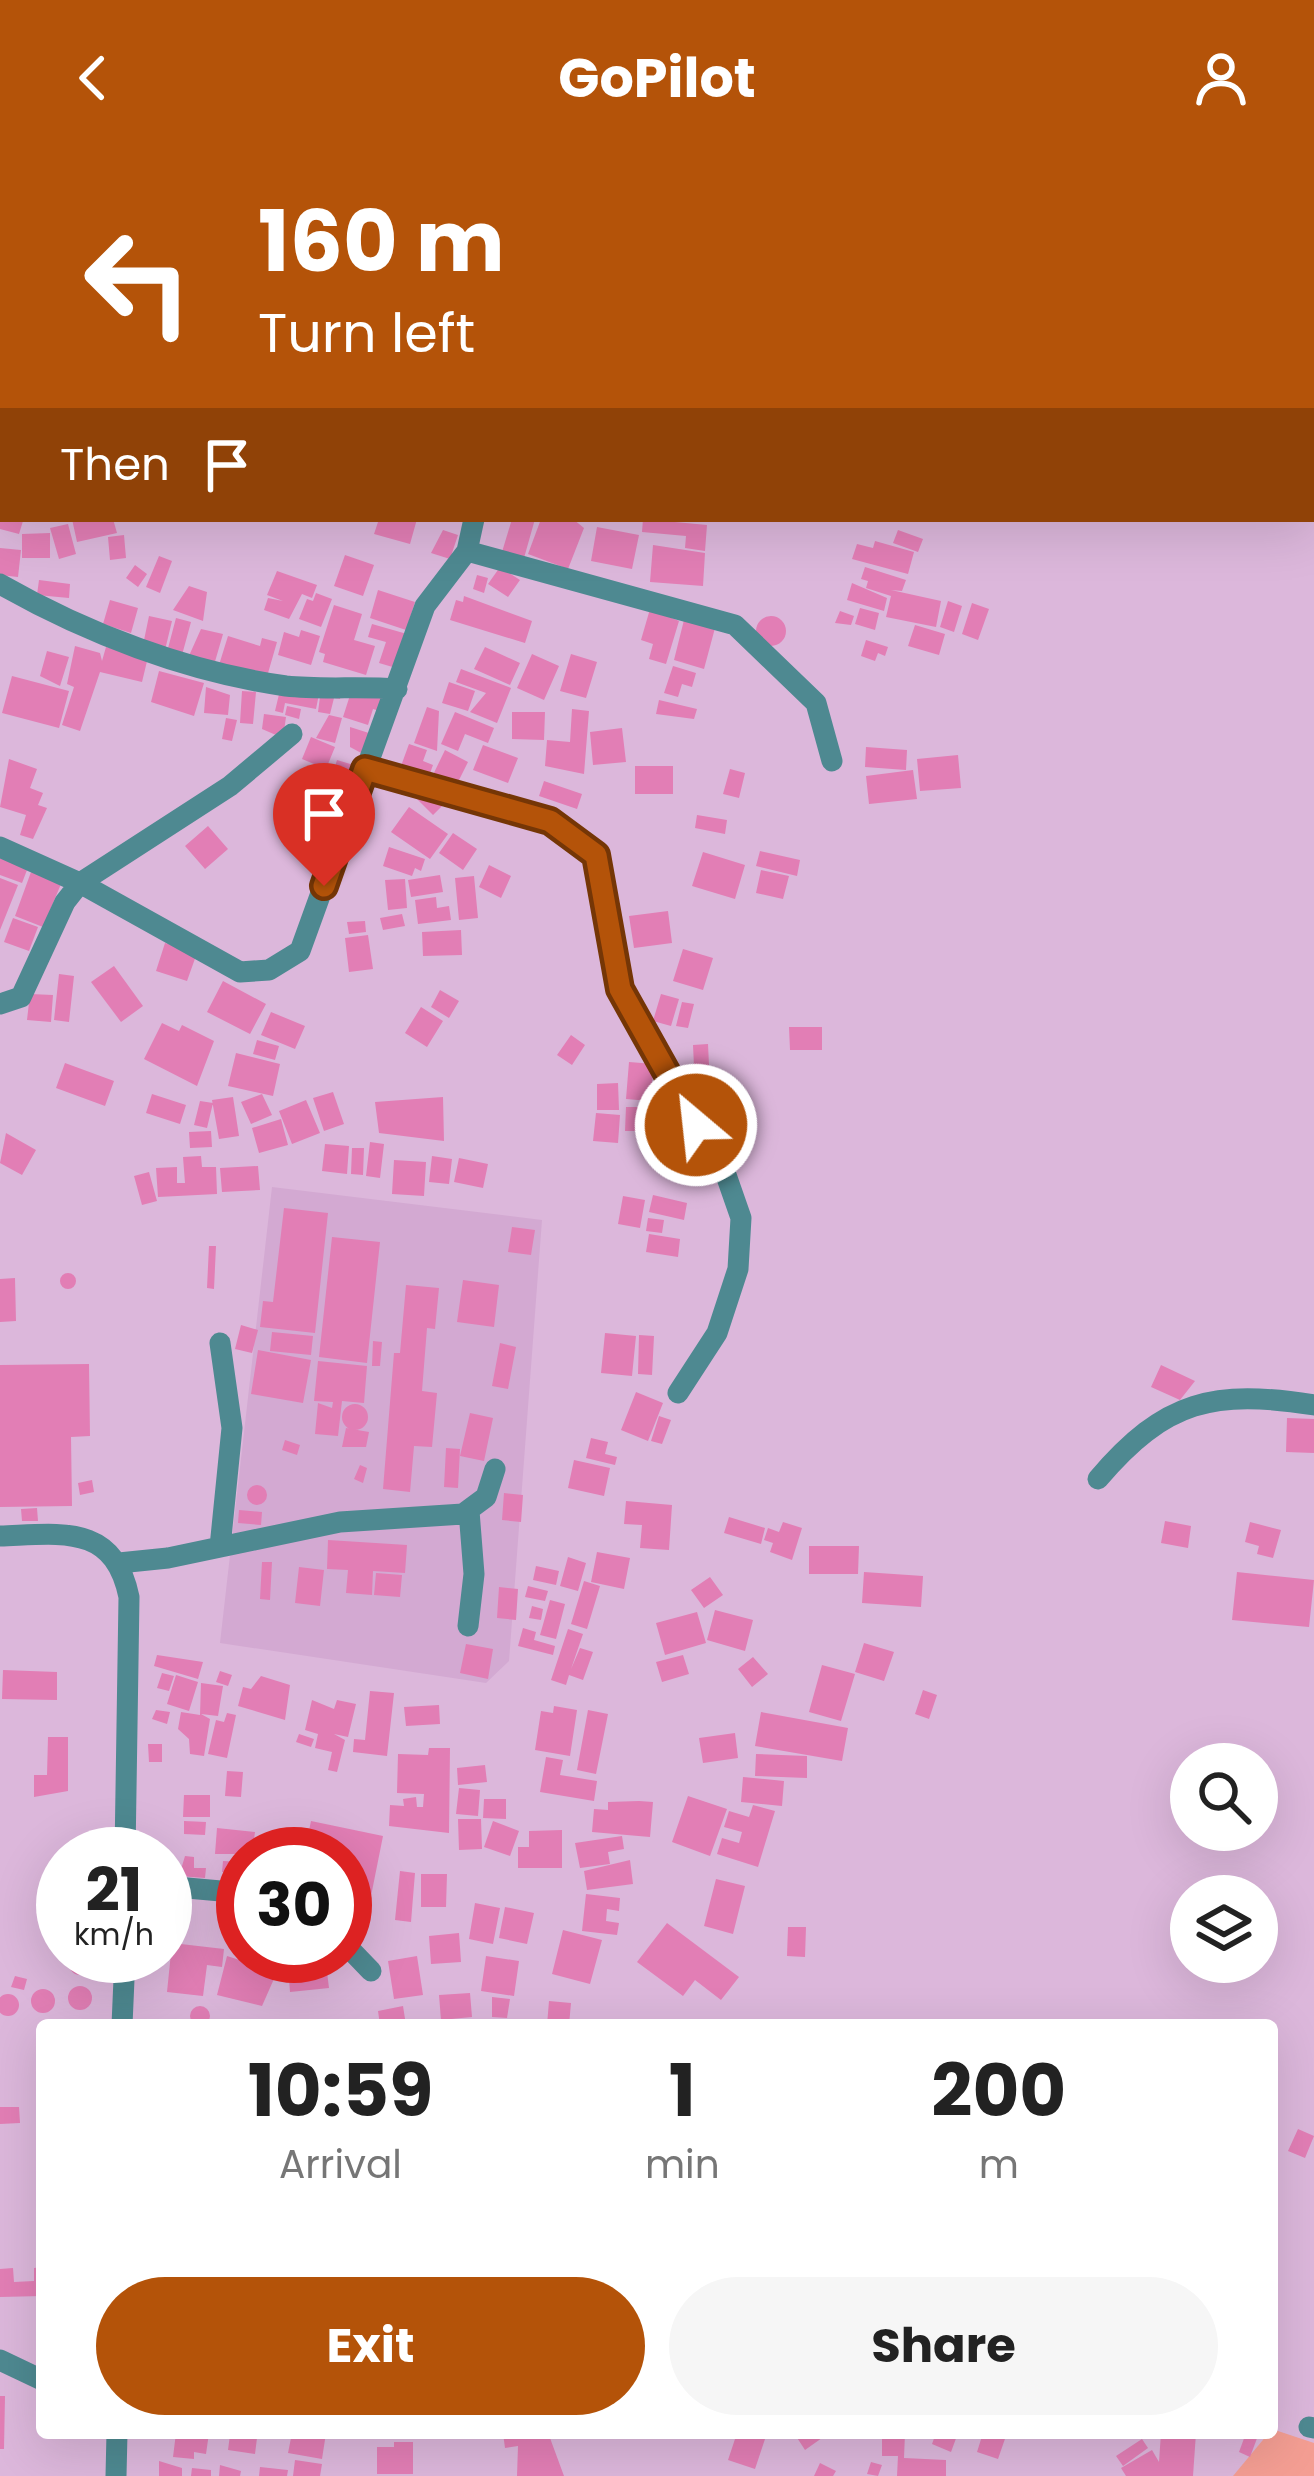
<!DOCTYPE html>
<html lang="en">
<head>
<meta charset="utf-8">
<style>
  body { margin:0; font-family:Poppins,sans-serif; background:#f6f6f6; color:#222; height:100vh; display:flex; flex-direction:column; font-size:45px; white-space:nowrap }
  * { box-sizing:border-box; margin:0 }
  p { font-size:39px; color:#767676 }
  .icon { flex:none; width:66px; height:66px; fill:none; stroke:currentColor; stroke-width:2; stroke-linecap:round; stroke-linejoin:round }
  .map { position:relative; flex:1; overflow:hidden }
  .panel { position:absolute; left:36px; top:1863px; width:1242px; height:420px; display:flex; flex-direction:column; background:#fff; border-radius:12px; box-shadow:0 12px 48px #0002 }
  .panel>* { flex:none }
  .guide { position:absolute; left:0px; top:0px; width:1314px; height:366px; box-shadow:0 12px 48px #0002; background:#b45309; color:#fff; overflow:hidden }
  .controls { position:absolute; left:1170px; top:1587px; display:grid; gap:24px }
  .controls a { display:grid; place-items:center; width:108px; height:108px; border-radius:50%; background:#fff; box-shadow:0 12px 48px #0002; font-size:60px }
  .speed { position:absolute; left:36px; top:1671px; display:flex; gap:24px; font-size:60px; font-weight:700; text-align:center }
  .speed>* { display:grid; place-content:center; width:156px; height:156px; border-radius:50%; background:#fff; box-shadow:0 12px 48px #0002; line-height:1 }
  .speed small { font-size:30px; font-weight:400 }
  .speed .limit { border:18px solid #d22; background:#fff; color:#111 }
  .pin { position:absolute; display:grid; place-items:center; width:102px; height:102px; color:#fff; margin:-123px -51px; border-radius:50% 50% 50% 0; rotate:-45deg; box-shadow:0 0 12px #0007 }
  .pin .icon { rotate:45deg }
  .me { position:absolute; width:132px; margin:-66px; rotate:332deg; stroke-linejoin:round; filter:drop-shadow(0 0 9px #0008) }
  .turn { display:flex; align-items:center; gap:42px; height:252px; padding:0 60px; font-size:54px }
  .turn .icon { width:156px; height:156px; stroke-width:2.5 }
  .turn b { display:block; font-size:84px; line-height:102px }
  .then { display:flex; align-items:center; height:114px; padding:0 60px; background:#0003; gap:24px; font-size:45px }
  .eta { display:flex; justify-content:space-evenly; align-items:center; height:204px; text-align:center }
  .eta b { font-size:72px; font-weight:700; line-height:84px }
  .primary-button { display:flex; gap:24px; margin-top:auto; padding:24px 60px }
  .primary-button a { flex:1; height:138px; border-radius:72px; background:#b45309; color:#fff; font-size:48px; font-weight:700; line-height:138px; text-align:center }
  .primary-button a+a { background:#f6f6f6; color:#222 }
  header { display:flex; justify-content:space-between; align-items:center; height:156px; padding:0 60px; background:#b45309; color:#fff; font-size:54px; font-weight:700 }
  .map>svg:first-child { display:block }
</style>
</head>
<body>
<header><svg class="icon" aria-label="back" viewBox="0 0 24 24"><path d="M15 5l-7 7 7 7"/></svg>GoPilot<svg class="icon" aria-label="person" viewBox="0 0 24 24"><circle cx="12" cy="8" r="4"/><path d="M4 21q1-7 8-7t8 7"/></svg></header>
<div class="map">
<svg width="1314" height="2320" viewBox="0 0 1314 2320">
  <rect width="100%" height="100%" fill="#dcb7db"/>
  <path fill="#d3a9d2" d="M272,1031L542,1064L509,1505L486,1527L220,1487Z"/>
  <path fill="#f49e93" d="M1272,2273L1314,2287V2320H1233Z"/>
  <path fill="#e27eb5" d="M0,363L23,365L19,378L0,373Z
    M72,363H113L117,377L77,386Z
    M379,363H417L410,388L374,378Z
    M512,363H535L524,402L502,396Z
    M541,363H573L584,372L568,413L528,398Z
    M643,363L707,369L705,395L685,392L686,380L642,376Z
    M68,368L76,398L59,403L50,372Z
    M597,371L639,379L632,413L591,405Z
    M443,374L458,379L450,403L431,397Z
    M898,374L923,383L918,396L893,387Z
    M50,377V402H22V378Z
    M124,379L126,402L110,404L108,381Z
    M875,385L914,396L908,418L852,403L857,388L873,392Z
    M653,389L705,397L703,430L650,426Z
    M0,392L21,394L18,421L0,419Z
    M345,399L374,409L363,440L334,430Z
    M159,400L172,405L160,437L146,431Z
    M135,409L147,418L138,431L126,422Z
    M500,411L520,424L508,441L488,428Z
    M865,411L906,424L902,435L891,434L941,445L936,471L886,461L891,440L866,432L868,425L861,423Z
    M277,415L317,429L312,442L302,438L289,463L264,454L268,442L283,445L267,439Z
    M477,419L488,422L484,437L473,433Z
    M39,424L70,428L69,442L37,439Z
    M852,427L887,442L884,455L847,444Z
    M189,430L207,436L203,465L173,454Z
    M378,434L415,446L406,474L370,462Z
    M316,437L332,443L321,471L299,463L307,443L313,445Z
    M464,440L532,465L525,487L450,464L456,444L463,446Z
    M110,444L138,452L131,477L103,468Z
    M948,445L962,450L954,476L940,471Z
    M972,447L989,453L978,484L962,478Z
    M334,449L362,458L354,484L375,490L366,519L323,506L325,498L319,496Z
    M860,452L879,457L875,474L855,468Z
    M650,453L679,465L666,508L649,503L653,488L641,484Z
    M840,455L854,460L851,469L835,467Z
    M756 475a15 15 0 1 1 30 0a15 15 0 1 1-30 0Z
    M149,460L172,465L165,494L143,489Z
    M176,462L191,466L182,499L167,496Z
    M684,464L715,472L704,513L674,504Z
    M372,468L407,478L396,512L379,507L386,486L368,481Z
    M915,469L945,478L939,499L908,490Z
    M201,473L223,478L214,509L188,502Z
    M301,474L320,480L311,509L278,499L284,476L299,481Z
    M228,480L260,490L262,482L277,486L266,524L219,509Z
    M866,484L888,491L885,500L878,497L875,505L861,500Z
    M75,490L100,497L102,505L106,491L148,501L142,526L100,516L80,575L62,569L74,531L67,528Z
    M485,491L520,507L510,529L474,513Z
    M47,495L69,501L60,530L40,520Z
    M532,498L559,510L544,544L517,532Z
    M571,498L597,506L586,542L560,535Z
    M673,510L696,517L692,531L682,528L678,541L664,537Z
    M461,513L511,532L497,567L470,556L486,537L456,526Z
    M159,515L204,527L194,560L151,546Z
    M12,520L69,535L59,572L2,557Z
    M449,526L475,535L468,555L442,547Z
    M281,530L319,538L316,553L285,547L283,557L275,555Z
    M206,531L230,539L228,559L204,557Z
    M321,533L341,537L340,543L334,542L330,558L318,556Z
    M352,533L387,544L383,556L373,553L368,569L343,561Z
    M242,535L256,536L253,568L240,567Z
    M659,544L697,553L694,563L656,558Z
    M287,550L301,553L299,563L285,559Z
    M427,551L439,555L437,595L414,587Z
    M572,553L589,555L584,618L545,610L547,584L570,586Z
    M455,556L494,572L488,587L465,578L458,595L441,588Z
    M512,556H545L544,584L512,583Z
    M264,558L286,561L283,582L262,573Z
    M329,559L342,562L335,587L316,582Z
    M226,562L237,564L232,585L222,583Z
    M350,571L372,578L365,599L350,591Z
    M622,572L626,606L593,609L590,576Z
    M311,581L335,591L326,613L302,603Z
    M409,588L427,594L423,605L433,609L429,620L401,610Z
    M483,589L518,602L508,627L473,614Z
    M866,591L907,594L906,614L865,611Z
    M445,594L468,606L454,634L431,623Z
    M958,599L961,632L920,635L917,603Z
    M9,603L37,613L30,632L43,637L38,649L47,652L33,683L20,679L26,659L0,651Z
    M337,604L357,610L348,640L328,633Z
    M635,610H673V638H635Z
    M730,613L745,617L739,642L723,638Z
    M913,614L917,643L869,648L866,620Z
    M544,625L582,638L577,653L539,640Z
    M424,632L442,650L433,659L415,641Z
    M327,638L350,645L334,680L315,673Z
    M409,651L448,678L430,703L391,676Z
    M697,659L727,664L725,678L695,672Z
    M208,670L228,693L205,713L185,690Z
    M453,677L477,693L463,714L439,697Z
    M389,691L425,703L421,715L415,712L412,720L383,710Z
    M760,695L800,704L797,720L756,710Z
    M703,696L745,709L735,743L692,730Z
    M0,697L27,714L22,727L0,719Z
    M489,709L511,720L501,742L479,731Z
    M761,714L789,720L783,743L756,737Z
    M31,716L61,728L43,771L15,760Z
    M440,719L443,736L411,741L408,724Z
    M474,720L478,762L459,764L455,722Z
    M0,722L18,729L0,774Z
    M405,723L407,752L388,754L385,724Z
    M436,741L437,752L449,750L451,764L418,768L415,744Z
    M668,755L672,787L634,792L629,760Z
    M402,758L405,770L383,774L380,762Z
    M13,762L38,771L29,795L4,786Z
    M365,765L366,776L349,778L347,766Z
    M461,774L462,799L423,800L422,776Z
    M368,779L373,813L349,816L345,782Z
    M165,787L197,797L187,825L156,815Z
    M683,793L713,802L703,834L673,825Z
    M114,810L143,850L121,866L91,826Z
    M59,818L74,820L69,866L54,864Z
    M223,825L266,848L250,878L207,856Z
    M440,834L459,845L449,862L431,851Z
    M30,838L53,839L51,866L27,864Z
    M661,838L679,843L671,870L653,865Z
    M682,846L694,848L688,872L676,870Z
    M421,851L443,865L427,891L405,877Z
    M271,856L305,870L295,893L261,879Z
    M162,867L179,875L182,869L214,885L197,930L144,903Z
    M789,871H822V894H790Z
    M571,879L585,889L572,909L557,899Z
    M257,884L279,890L275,904L253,898Z
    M708,888L710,931L695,932L693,889Z
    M236,897L280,908L273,940L228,930Z
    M629,906L654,908L650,945L626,943Z
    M65,907L114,925L105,950L56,932Z
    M618,927L619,954H597V928Z
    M333,936L344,968L324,975L313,942Z
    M152,938L186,949L180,968L146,957Z
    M262,938L272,959L251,968L241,946Z
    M233,941L239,980L219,983L212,944Z
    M443,941L444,985L379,977L375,946Z
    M306,944L320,977L292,988L279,955Z
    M200,945L213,947L207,972L194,969Z
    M626,951H643L642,975H625Z
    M596,957L620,959L618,987L593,985Z
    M281,963L288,989L259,997L252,972Z
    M211,975L212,991L190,992L189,976Z
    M6,977L36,994L22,1019L0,1007Z
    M370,986L384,988L380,1022L366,1020Z
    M325,988L349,990L347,1018L322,1015Z
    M352,992H364L363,1019L351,1018Z
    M201,1000L202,1011H216L217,1038L158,1041L156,1012L177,1011V1027H185L183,1001Z
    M432,1000L452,1003L449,1028L429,1026Z
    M459,1002L488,1008L483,1032L454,1026Z
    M394,1004L426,1006L424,1040L392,1038Z
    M258,1010L260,1034L222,1036L220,1012Z
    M149,1016L157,1045L142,1049L134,1020Z
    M653,1039L687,1047L684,1064L649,1056Z
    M623,1040L645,1044L640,1072L618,1068Z
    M284,1052L328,1057L315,1177L260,1171L263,1145L273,1146Z
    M648,1062L664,1064L662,1077L646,1075Z
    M512,1071L535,1074L531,1099L508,1096Z
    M649,1078L680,1083L678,1101L646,1096Z
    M332,1081L380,1086L367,1207L319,1201Z
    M209,1090H216L214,1133L207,1132Z
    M60 1125a8 8 0 1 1 16 0a8 8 0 1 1-16 0Z
    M15,1122L16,1165L0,1166V1123Z
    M463,1124L499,1129L494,1171L457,1166Z
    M406,1129L439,1132L435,1173L427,1172L422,1235L437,1237L432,1291L414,1290L410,1336L383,1333L394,1197H400Z
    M241,1169L258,1174L252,1197L235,1193Z
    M272,1176L313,1180L311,1199L270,1195Z
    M605,1177L636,1180L632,1220L601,1217Z
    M639,1179L654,1180L652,1219L638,1218Z
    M373,1185L382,1186L380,1210H372Z
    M500,1187L516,1191L508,1233L492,1230Z
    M258,1194L311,1204L303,1247L251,1238Z
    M318,1205L367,1210L364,1247L342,1245L338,1280L315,1278L318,1247L332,1252L333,1246L314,1245Z
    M89,1208L90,1280L71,1281L72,1350L0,1351V1209Z
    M1161,1209L1195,1225L1180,1244L1151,1231Z
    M636,1236L663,1247L648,1285L621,1274Z
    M342 1261a13 13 0 1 1 26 0a13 13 0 1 1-26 0Z
    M470,1257L493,1262L484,1305L460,1300Z
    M659,1260L671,1264L662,1288L651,1285Z
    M1287,1262L1314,1263V1297L1286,1296Z
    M346,1272L369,1276L366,1291H342Z
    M591,1282L608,1286L605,1298L617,1301L615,1309L586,1302Z
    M285,1284L300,1289L297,1299L282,1294Z
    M446,1292L460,1293L458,1332L444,1331Z
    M574,1304L610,1312L604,1340L568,1332Z
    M360,1309L367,1312L363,1327L354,1323Z
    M92,1324L94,1336L80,1339L78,1327Z
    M247 1339a10 10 0 1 1 20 0a10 10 0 1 1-20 0Z
    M504,1337L523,1339L521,1366L502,1364Z
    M626,1345L672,1349L669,1394L640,1392L642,1369L624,1368Z
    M37,1352L38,1365H22L21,1353Z
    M239,1354L262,1356L261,1369L238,1367Z
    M729,1361L765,1372L761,1388L724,1377Z
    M1165,1365L1191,1370L1188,1392L1161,1387Z
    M783,1366L802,1372L792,1404L770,1396L773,1387L764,1384L768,1372L779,1376Z
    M1250,1366L1281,1374L1273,1402L1257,1398L1259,1390L1245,1386Z
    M328,1384L407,1389L405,1417L373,1415L372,1439L346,1437L348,1414L327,1413Z
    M809,1390H859L858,1418H809Z
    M597,1396L630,1402L624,1433L591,1426Z
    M568,1401L586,1407L578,1435L560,1430Z
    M262,1406H272L270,1444L260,1443Z
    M536,1410L559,1415L556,1429L533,1424Z
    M299,1411L324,1414L320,1450L295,1447Z
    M864,1416L923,1420L921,1451L862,1447Z
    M1237,1416L1314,1424L1309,1471L1232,1464Z
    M376,1417L402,1419L400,1441L374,1439Z
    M710,1421L723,1439L704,1452L691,1434Z
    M584,1425L600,1430L587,1473L571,1468Z
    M528,1430L548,1435L545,1445L525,1441Z
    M499,1431L518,1433L516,1464L497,1462Z
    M550,1444L565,1448L556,1483L540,1479Z
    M532,1450L543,1453L541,1464L529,1462Z
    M715,1454L753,1464L745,1495L707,1484Z
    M697,1456L706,1487L665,1499L656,1467Z
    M523,1472L536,1476L534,1484L555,1490L553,1499L518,1490Z
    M568,1473L583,1478L571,1513L580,1492L593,1496L583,1524L569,1519L566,1529L551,1524Z
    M864,1487L894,1496L884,1525L855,1516Z
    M466,1488L493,1493L488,1523L460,1517Z
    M157,1499L203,1506L198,1523L154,1510Z
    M683,1499L689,1518L662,1526L656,1506Z
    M753,1501L768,1518L752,1531L738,1513Z
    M822,1509L855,1518L841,1565L809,1556Z
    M3,1514L57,1516V1544L2,1543Z
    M220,1515L232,1519L228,1530L216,1526Z
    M162,1517L174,1520L169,1535L157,1532Z
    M176,1519L198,1526L189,1555L167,1548Z
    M261,1520L290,1529L285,1564L238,1550L243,1531L251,1533Z
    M201,1527L223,1530L218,1560L201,1558L210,1563L204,1600L190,1598L189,1583L178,1573L181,1556L200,1559Z
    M923,1534L937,1539L929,1563L915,1558Z
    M370,1535L394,1537L387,1600L353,1596L354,1583L365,1584Z
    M312,1544L334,1553L337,1544L356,1548L348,1581L334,1578L345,1584L337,1616L328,1614L332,1596L315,1592L318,1578L305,1574Z
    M439,1549L440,1568L406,1570L404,1551Z
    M554,1550L577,1554L570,1600L535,1594L541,1555L553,1557Z
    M156,1554L170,1556L167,1568L152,1563Z
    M588,1554L608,1558L596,1618L577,1614Z
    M761,1556L848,1572L842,1605L755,1590Z
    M227,1557L236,1559L227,1602L208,1598L216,1564L224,1566Z
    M735,1577L738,1602L703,1607L699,1582Z
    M299,1578L314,1583L311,1591L296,1586Z
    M48,1581H68V1635L34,1641V1619H47Z
    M148,1588H162V1606H149Z
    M429,1592H450L449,1677L389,1670L390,1649L404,1650L403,1643L416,1641L417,1651H423L424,1638L397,1637L398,1598L428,1599Z
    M756,1598L807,1600V1622L755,1620Z
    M546,1601L563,1604L560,1619L597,1625L594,1645L540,1636Z
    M485,1609L487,1626L458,1629L457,1612Z
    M227,1615L243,1616L241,1641L225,1640Z
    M743,1621L784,1625L782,1650L741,1646Z
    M459,1632L480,1634L478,1660L456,1658Z
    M184,1639H210V1661H183Z
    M688,1640L727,1653L710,1700L672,1686Z
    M484,1643H506V1663L483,1662Z
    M639,1645L653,1646L650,1681L592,1676L594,1653L608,1654V1646Z
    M753,1649L775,1655L758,1711L717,1698L722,1682L739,1687L742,1676L724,1671L729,1655L749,1661Z
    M458,1663H481L482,1693L459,1694Z
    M184,1665L206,1666L205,1679L184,1678Z
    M311,1665L383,1680L370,1745L345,1740V1698H304Z
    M493,1665L519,1675L510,1700L484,1691Z
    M217,1672L255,1676L252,1698H215Z
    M562,1674V1712H518V1691H529V1675Z
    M622,1680L624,1693L608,1696L610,1708L580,1712L575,1687Z
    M185,1700L194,1701V1712H206L205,1722L179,1720Z
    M630,1704L633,1728L587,1734L584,1715Z
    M223,1705L243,1706V1716H222Z
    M400,1715L415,1717L411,1766L395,1764Z
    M421,1718H447L446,1751H421Z
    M716,1723L745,1730L733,1778L704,1770Z
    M586,1738L620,1742L619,1755L607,1753L606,1765L619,1767L617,1779L582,1775Z
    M475,1747L500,1752L493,1788L469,1783Z
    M505,1751L534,1757L527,1788L499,1782Z
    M243,1755V1787L241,1788L235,1757Z
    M667,1767L739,1821L721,1844L695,1824L683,1840L637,1806Z
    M788,1771H806L805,1801L787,1800Z
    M563,1774L602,1784L590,1828L552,1818Z
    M459,1777L461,1806L431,1808L429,1780Z
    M172,1787L224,1793L222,1811L207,1809L203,1840L167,1836Z
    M69 1808a11 11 0 1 1 22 0a11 11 0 1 1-22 0Z
    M227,1800L277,1816L262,1850L217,1839Z
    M417,1800L423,1839L394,1843L388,1805Z
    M486,1800L519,1805L514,1840L481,1835Z
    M326,1808L329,1832L290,1836L288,1812Z
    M15,1820L27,1823L24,1834L11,1831Z
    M68 1842a12 12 0 1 1 24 0a12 12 0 1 1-24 0Z
    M31 1845a12 12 0 1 1 24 0a12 12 0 1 1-24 0Z
    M470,1837L472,1861L441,1864L439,1839Z
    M-3 1849a11 11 0 1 1 22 0a11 11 0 1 1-22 0Z
    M492,1841L510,1843L507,1862L492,1861Z
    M549,1845L571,1847L569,1869H547Z
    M403,1850L406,1869H380L378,1855Z
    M190 1860a10 10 0 1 1 20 0a10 10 0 1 1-20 0Z
    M0,1951H19L20,1967L0,1968Z
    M1298,1973L1314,1980L1305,2002L1288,1995Z
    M42,2111V2140L0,2141V2113L13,2112L14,2126L34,2125V2112Z
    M0,2240H5L4,2293H0Z
    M176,2277H209L206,2298L194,2296V2303L173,2301Z
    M292,2277H326L322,2303L288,2297Z
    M503,2277H568L550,2282L564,2320H517L518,2290L505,2292Z
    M737,2277H767L755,2313L728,2304Z
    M794,2277H829L805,2294Z
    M882,2277H905L904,2302L946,2304V2320H897L898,2300H882Z
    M936,2277H958L951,2296L932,2288Z
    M983,2277H1007L998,2303L977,2296Z
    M1161,2277H1196L1193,2320H1126L1121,2312L1152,2294L1159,2306Z
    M1246,2277H1259L1250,2301L1239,2296Z
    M230,2279L257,2282L255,2298L228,2294Z
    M1142,2283L1148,2292L1123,2310L1116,2300Z
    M394,2286H413V2318H377V2291H394Z
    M295,2304L322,2308L320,2320H293Z
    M159,2305L182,2312V2320H159Z
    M871,2306L882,2309L878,2320L867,2318Z
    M820,2307L836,2315L833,2320H814Z
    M220,2309L241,2315L240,2320H219Z
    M260,2311L288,2314L287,2320H259Z
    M192,2312L211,2314V2320H191Z"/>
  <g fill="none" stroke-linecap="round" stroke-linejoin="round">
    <path stroke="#4e8991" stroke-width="21" d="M600,0L610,3
      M684,0L685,3
      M130,3L132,0
      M0,108L3,107
      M0,313L3,309
      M467,395L735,469L816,547L832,605
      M0,428C86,477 187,516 286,530C322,534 360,530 397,533
      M365,613L550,666L596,699L620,833L726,1019L741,1062L738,1113L717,1177L678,1237
      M0,691L80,727L240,816L269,814L300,795L425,450L467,395L474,363
      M0,848L21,841L65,746L80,727L230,630L292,578
      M1098,1323C1165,1244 1214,1233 1314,1249
      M0,1380C61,1378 114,1367 129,1441L125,1698
      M220,1391L232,1272L220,1187
      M119,1407L168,1402L340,1366L463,1358L486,1341L495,1313
      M468,1470L474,1418L469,1355
      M165,1730L243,1737
      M345,1788L371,1815
      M122,1869L125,1800
      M0,2204L42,2224
      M1309,2271L1314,2272
      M116,2320L117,2277"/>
  </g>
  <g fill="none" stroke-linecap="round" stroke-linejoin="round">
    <g stroke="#753606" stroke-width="30">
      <path id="route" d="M324,730L365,613L550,665L596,699L620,833L696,969"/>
    </g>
    <use href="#route" stroke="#b45309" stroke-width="21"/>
  </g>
</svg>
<div class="controls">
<a><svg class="icon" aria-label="search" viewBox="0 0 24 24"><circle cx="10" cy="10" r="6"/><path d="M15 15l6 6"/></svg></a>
<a><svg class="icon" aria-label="layers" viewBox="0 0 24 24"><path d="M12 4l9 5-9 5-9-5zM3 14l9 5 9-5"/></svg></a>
</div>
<div class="speed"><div>21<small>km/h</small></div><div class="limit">30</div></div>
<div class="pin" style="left:324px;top:730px;background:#d93025"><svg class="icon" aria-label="arrive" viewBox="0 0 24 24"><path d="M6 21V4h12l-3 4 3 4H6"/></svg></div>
<svg class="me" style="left:696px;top:969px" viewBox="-20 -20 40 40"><circle r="17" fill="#b45309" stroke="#fff" stroke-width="3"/><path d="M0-11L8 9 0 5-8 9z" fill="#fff"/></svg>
<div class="guide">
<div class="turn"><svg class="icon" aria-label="left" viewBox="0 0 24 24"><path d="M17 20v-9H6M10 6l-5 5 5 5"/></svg><div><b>160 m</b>Turn left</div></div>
<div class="then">Then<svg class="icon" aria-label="arrive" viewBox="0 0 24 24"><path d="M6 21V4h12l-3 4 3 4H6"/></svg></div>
</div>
<section class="panel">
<div class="eta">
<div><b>10:59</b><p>Arrival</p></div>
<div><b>1</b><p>min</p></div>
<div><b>200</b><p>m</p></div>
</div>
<div class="primary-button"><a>Exit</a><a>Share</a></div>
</section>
</div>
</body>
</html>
